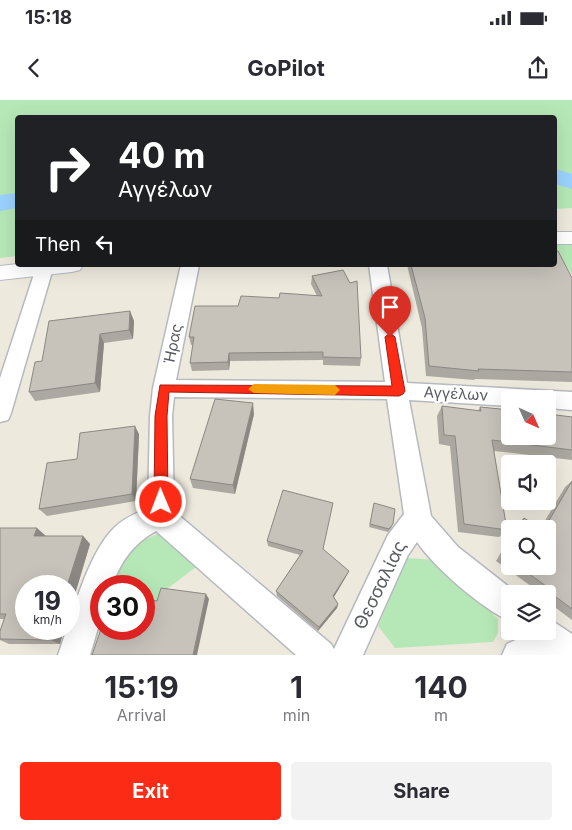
<!DOCTYPE html>
<html lang="en">
<head>
<meta charset="utf-8">
<style>
  body { margin:0; font-family:Inter,sans-serif; background:#f2f2f3; color:#2b2b33; height:100vh; display:flex; flex-direction:column; font-size:19px; white-space:nowrap }
  * { box-sizing:border-box; margin:0 }
  p { font-size:16px; color:#7c7c81 }
  .icon { flex:none; width:28px; height:28px; fill:none; stroke:currentColor; stroke-width:2; stroke-linecap:round; stroke-linejoin:round }
  .map { position:relative; height:555px; overflow:hidden }
  .panel { display:flex; flex-direction:column; background:#fff; flex:1 }
  .panel>* { flex:none }
  .top-card { position:absolute; left:15px; top:15px; width:542px; height:152px; border-radius:5px; box-shadow:0 5px 20px #0002; background:#202124; color:#fff; overflow:hidden }
  .needle { width:32px; rotate:135deg }
  .tools { position:absolute; left:501px; top:290px; display:grid; gap:10px }
  .tools a { display:grid; place-items:center; width:55px; height:55px; border-radius:5px; background:#fff; box-shadow:0 5px 20px #0002; font-size:25px }
  .speed { position:absolute; left:15px; top:475px; display:flex; gap:10px; font-size:25px; font-weight:700; text-align:center }
  .speed>* { display:grid; place-content:center; width:65px; height:65px; border-radius:50%; background:#fff; box-shadow:0 5px 20px #0002; line-height:1 }
  .speed small { font-size:12px; font-weight:400 }
  .speed .limit { border:8px solid #d22; background:#fff; color:#111 }
  .pin { position:absolute; display:grid; place-items:center; width:42px; height:42px; color:#fff; margin:-51px -21px; border-radius:50% 50% 50% 0; rotate:-45deg; box-shadow:0 0 5px #0007 }
  .pin .icon { rotate:45deg }
  .me { position:absolute; width:55px; margin:-28px; rotate:359deg; stroke-linejoin:round; filter:drop-shadow(0 0 4px #0008) }
  .turn { display:flex; align-items:center; gap:18px; height:105px; padding:0 20px; font-size:22px }
  .turn .icon { width:65px; height:65px; stroke-width:2.5 }
  .turn b { display:block; font-size:35px; line-height:42px }
  .then { display:flex; align-items:center; height:48px; padding:0 20px; background:#0003; gap:10px; font-size:19px }
  .eta { display:flex; justify-content:space-evenly; align-items:center; height:85px; text-align:center }
  .eta b { font-size:30px; font-weight:700; line-height:35px }
  .primary-button { display:flex; gap:10px; margin-top:auto; padding:10px 20px }
  .primary-button a { flex:1; height:58px; border-radius:5px; background:#fb2b15; color:#fff; font-size:20px; font-weight:700; line-height:58px; text-align:center }
  .primary-button a+a { background:#f2f2f3; color:#2b2b33 }
  .status { display:flex; justify-content:space-between; align-items:center; height:35px; padding:0 25px; background:#fff; direction:ltr }
  .status svg { height:14px; fill:currentColor }
  header { display:flex; justify-content:space-between; align-items:center; height:65px; padding:0 20px; background:#fff; font-size:22px; font-weight:700 }
  .map>svg:first-child { display:block }
</style>
</head>
<body>
<div class="status"><b>15:18</b><svg viewBox="0 0 49 12"><path d="M0 12V9h3v3zM5 12V6h3v6zM10 12V3h3v9zM15 12V0h3v12zM26 1h20v11H26zM47 4h2v5h-2z"/></svg></div>
<header><svg class="icon" aria-label="back" viewBox="0 0 24 24"><path d="M15 5l-7 7 7 7"/></svg>GoPilot<svg class="icon" aria-label="share" viewBox="0 0 24 24"><path d="M12 15V3M7 8l5-5 5 5M5 13v7h14v-7"/></svg></header>
<div class="map">
<svg width="572" height="555" viewBox="0 0 572 555">
  <rect width="100%" height="100%" fill="#ede9dd"/>
  <path fill="#b6e8b7" d="M0,0H572V108L555,109V18H18L17,156L0,158Z
    M555,143H572V175L555,148Z
    M164,431L200,464L163,492L160,503L144,501V486H106L118,452Z
    M407,458L438,460L498,519V533L493,542L395,548L378,526Z"/>
  <g fill="none" stroke-linecap="round" stroke-linejoin="round">
    <path fill="#9bd2ff" fill-rule="evenodd" d="M555,69L572,74V89L555,84Z
      M18,93V108L0,111V95Z"/>
    <g stroke="#b6b9bf" stroke-width="3">
      <path id="street" d="M37,165H51L53,168L11,313L8,320L0,322V278Z
        M181,165H199L176,280L385,282L369,165H387L407,283L572,292V310L548,308V299H510V306L409,300L431,416L458,447L518,494H510V521C482,509 434,467 417,442L408,455L363,555H296L156,431C133,444 121,461 112,486H101V518L90,555H58C71,520 87,453 115,427C124,418 137,413 148,408L150,316L153,288ZM174,297L387,299L404,414L388,435L334,549L331,544L176,413L174,409L172,316Z
        M548,518L572,534V555H502L507,544L520,538L527,531H548Z"/>
    </g>
    <g stroke="#b7bbc2" stroke-width="2">
      <path id="secondary" d="M555,132H572V144H555Z
        M18,164V165H83L80,170L72,172L0,180V166Z"/>
    </g>
    <use href="#street" fill="#fff" fill-rule="evenodd"/>
    <use href="#secondary" fill="#fff" fill-rule="evenodd"/>
  </g>
  <path fill="#aba8a1" d="M407,165H555L572,178V282L475,279L474,280L426,276L422,228Z
    M312,176L361,258L360,266L323,265V260L230,261L229,270L192,271L190,263L193,245H191L189,237L238,206L279,198L317,196L311,184Z
    M130,211L134,221L133,239L104,243L100,292L35,301L29,292L42,261Z
    M442,306L478,311L480,307L572,317V360L494,351L507,430L499,437L458,432L450,346L439,344L437,316Z
    M254,314L235,394L193,388L190,379Z
    M139,334L136,401L47,416L39,409L77,359Z
    M572,381V520L548,502V494H542L496,461L510,437V466H548V429H515L517,424L524,418L540,429L565,387Z
    M374,403L392,427L388,432L369,427Z
    M0,428L45,436H83L90,444L69,514V486L64,529L60,544H9L0,540V531L4,519H0Z
    M267,441L323,449L347,475L334,497L338,504L337,508L318,531L277,496L276,491L300,455L268,446Z"/>
  <path fill="#8b8883" d="M130,211L134,221L133,239L129,230Z
    M100,234L104,243L100,292L95,283Z
    M229,253L230,261L229,270L228,262Z
    M253,303L254,314L235,394L233,385Z
    M135,326L139,334L136,401L132,394Z
    M37,428L46,436H34Z
    M83,436L90,444L69,514V486H67Z
    M349,471L347,475L332,500L333,496Z
    M206,494L209,499L197,555H193Z
    M338,504L337,508L318,531L319,527Z
    M54,529H64L60,544L50,540Z"/>
  <path fill="#c7c3bb" stroke="#8b8883" d="M555,151H558L572,178V272L478,269L479,271L429,266L425,218L411,165H555Z
    M343,170L350,183L357,181L361,258L323,257V252L229,253L228,262L190,263L194,237H189L195,206H238L241,196L279,198L280,193L322,196L312,176Z
    M130,211L129,230L100,234L95,283L29,292L35,262L42,261L49,221Z
    M215,299L253,303L233,385L190,379Z
    M442,306L481,311L480,307L510,310V336H548V314L572,317V350L492,340L507,430L464,424L455,336L444,335Z
    M135,326L132,394L39,409L47,363L77,359L80,333Z
    M572,381V509L552,494L553,491L518,466H548V429H544Z
    M283,390L333,403L323,449L349,471L333,496L338,504L319,527L276,491L303,451L267,441Z
    M374,403L395,409L393,424L389,429L370,424Z
    M524,418L541,429H518Z
    M0,428H37L34,436H83L67,486H26V529H54L50,540L0,539V531L6,514H0Z
    M510,441V460L502,455Z
    M161,488L206,494L193,555H92L101,529H144V499L157,501Z"/>
  <path fill="#fb2b15" stroke="#a31c0e" d="M390,233L395,237L405,291L403,294L399,296L169,292L167,316L168,402L166,407L161,409L156,407L154,402L155,316L160,285L392,286L385,237Z"/>
  <path fill="#f59e0b" d="M254,284L335,285L340,290L335,295L254,293L248,289Z"/>
  <g text-anchor="middle" stroke-width="4.5" stroke-linejoin="round" paint-order="stroke">
    <g font-size="15" fill="#575b61" stroke="#fff">
      <text transform="translate(173 244) rotate(-78)" y="5">Ήρας</text>
      <text transform="translate(456 294) rotate(3)" y="5">Αγγέλων</text>
    </g>
    <g font-size="18" fill="#575b61" stroke="#fff">
      <text transform="translate(380 485) rotate(-64)" y="6">Θεσσαλίας</text>
    </g>
  </g>
</svg>
<div class="tools">
<a><svg class="needle" viewBox="-14 -14 28 28"><path d="M0-13l5 13h-10z" fill="#e53935"/><path d="M0 13l5-13h-10z" fill="#7c7c81"/></svg></a>
<a><svg class="icon" aria-label="sound" viewBox="0 0 24 24"><path d="M4 9h4l5-4v14l-5-4H4zM17 9q2 3 0 6"/></svg></a>
<a><svg class="icon" aria-label="search" viewBox="0 0 24 24"><circle cx="10" cy="10" r="6"/><path d="M15 15l6 6"/></svg></a>
<a><svg class="icon" aria-label="layers" viewBox="0 0 24 24"><path d="M12 4l9 5-9 5-9-5zM3 14l9 5 9-5"/></svg></a>
</div>
<div class="speed"><div>19<small>km/h</small></div><div class="limit">30</div></div>
<div class="pin" style="left:390px;top:237px;background:#d93025"><svg class="icon" aria-label="arrive" viewBox="0 0 24 24"><path d="M6 21V4h12l-3 4 3 4H6"/></svg></div>
<svg class="me" style="left:161px;top:402px" viewBox="-20 -20 40 40"><circle r="17" fill="#fb2b15" stroke="#fff" stroke-width="3"/><path d="M0-11L8 9 0 5-8 9z" fill="#fff"/></svg>
<div class="top-card">
<div class="turn"><svg class="icon" aria-label="right" viewBox="0 0 24 24"><path d="M7 20v-9h11M14 6l5 5-5 5"/></svg><div><b>40 m</b>Αγγέλων</div></div>
<div class="then">Then<svg class="icon" aria-label="left" viewBox="0 0 24 24"><path d="M17 20v-9H6M10 6l-5 5 5 5"/></svg></div>
</div>
</div>
<section class="panel">
<div class="eta">
<div><b>15:19</b><p>Arrival</p></div>
<div><b>1</b><p>min</p></div>
<div><b>140</b><p>m</p></div>
</div>
<div class="primary-button"><a>Exit</a><a>Share</a></div>
</section>
</body>
</html>
